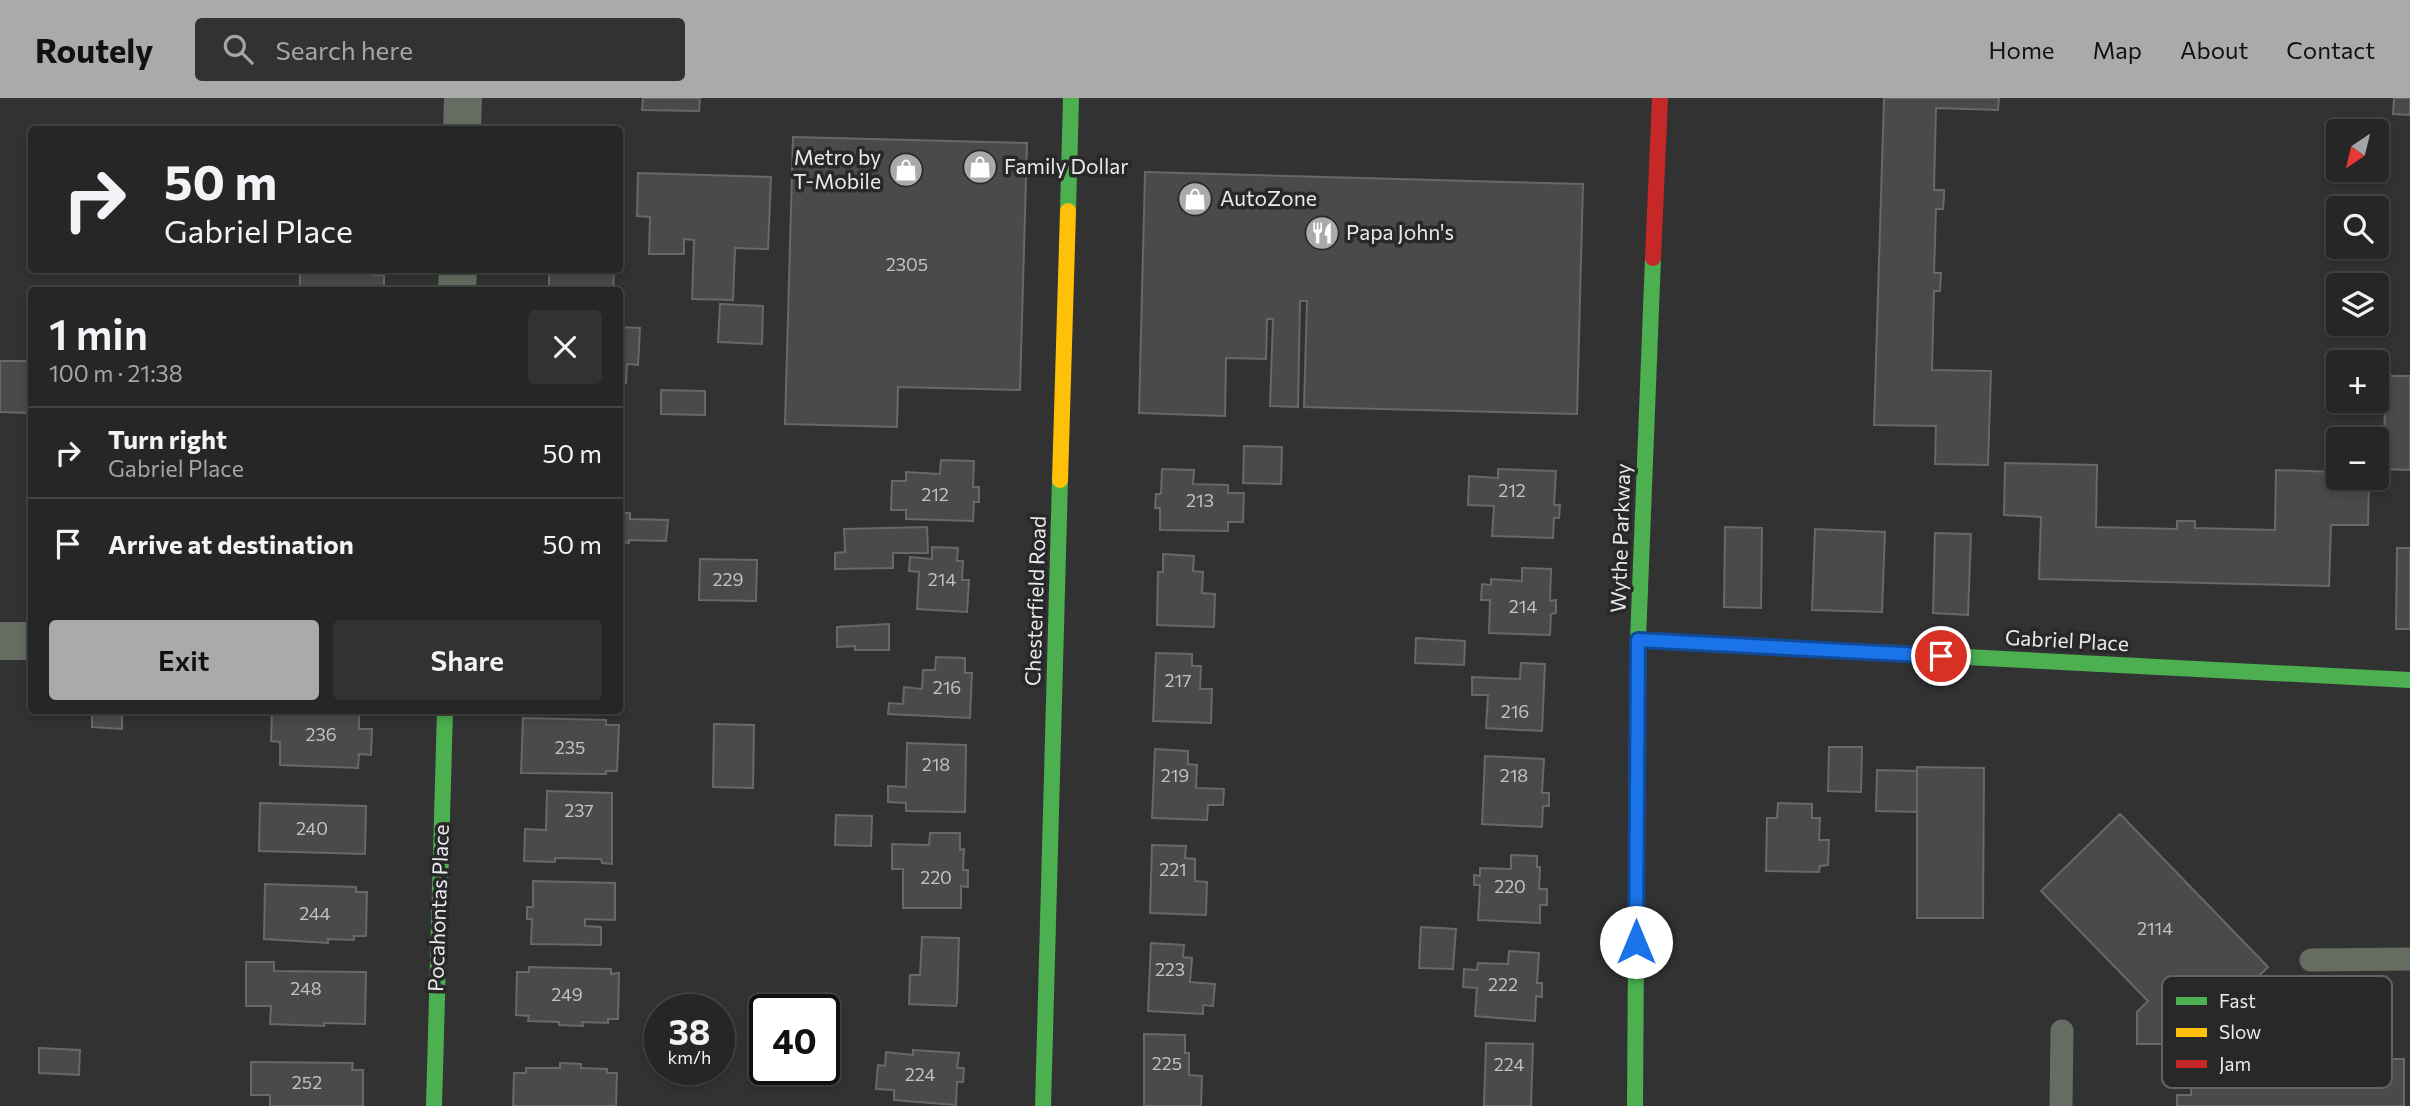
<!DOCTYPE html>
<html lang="en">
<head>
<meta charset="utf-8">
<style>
  body { margin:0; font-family:Commissioner,sans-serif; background:#323232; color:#f1f3f6; height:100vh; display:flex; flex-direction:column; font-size:26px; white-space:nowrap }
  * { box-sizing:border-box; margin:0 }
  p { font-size:23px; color:#a4a5a7 }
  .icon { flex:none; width:38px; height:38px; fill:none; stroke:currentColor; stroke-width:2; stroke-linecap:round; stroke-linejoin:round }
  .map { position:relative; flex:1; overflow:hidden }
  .details { position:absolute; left:28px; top:189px; width:595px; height:427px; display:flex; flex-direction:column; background:#262626; border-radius:7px; box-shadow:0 4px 10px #0003,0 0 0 2px #424343 }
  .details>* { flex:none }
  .guide { position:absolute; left:28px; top:28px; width:595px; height:147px; border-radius:7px; box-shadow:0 4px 10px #0003,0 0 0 2px #424343; background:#262626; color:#f1f3f6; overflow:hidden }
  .needle { width:46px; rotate:215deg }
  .tools { position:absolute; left:2326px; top:21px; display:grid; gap:14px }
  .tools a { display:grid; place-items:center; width:63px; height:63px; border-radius:7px; background:#262626; box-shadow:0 4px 10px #0003,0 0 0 2px #424343; font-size:35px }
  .speed { position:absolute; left:644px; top:896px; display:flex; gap:14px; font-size:35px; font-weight:700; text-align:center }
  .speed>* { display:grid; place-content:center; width:91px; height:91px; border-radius:50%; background:#262626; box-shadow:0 4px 10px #0003,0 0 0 2px #424343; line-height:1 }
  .speed small { font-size:18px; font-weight:400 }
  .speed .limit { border:4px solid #111; border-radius:10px; background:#fff; color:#111 }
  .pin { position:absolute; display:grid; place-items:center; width:60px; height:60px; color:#fff; margin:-30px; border:4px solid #fff; border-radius:50%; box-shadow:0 2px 7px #0007 }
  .me { position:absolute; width:77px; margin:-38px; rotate:0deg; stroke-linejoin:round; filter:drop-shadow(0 0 5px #0008) }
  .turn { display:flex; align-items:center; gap:24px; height:147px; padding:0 21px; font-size:32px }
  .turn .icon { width:91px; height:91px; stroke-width:2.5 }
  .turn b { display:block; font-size:49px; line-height:60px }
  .round { display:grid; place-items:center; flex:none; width:74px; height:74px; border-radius:7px; background:#323232 }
  .overview { display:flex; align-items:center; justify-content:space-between; height:119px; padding:0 21px }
  h1 { font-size:42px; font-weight:600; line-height:52px }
  .primary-button { display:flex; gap:14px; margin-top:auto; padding:14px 21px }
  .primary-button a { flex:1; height:80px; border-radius:7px; background:#aaaaab; color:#111; font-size:28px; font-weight:600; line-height:80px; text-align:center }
  .primary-button a+a { background:#323232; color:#f1f3f6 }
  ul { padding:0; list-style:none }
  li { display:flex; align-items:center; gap:21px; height:91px; padding:0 21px; border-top:2px solid #424343 }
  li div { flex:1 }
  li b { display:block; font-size:26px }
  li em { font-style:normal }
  header { display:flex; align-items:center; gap:42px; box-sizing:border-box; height:98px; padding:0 35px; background:#aaaaab; color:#111 }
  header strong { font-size:33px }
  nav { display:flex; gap:38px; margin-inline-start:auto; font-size:24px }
  .search { width:490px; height:63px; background:#323232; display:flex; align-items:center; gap:18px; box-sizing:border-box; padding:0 24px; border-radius:7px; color:#a4a5a7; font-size:26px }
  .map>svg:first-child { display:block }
</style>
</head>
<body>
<header>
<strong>Routely</strong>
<div class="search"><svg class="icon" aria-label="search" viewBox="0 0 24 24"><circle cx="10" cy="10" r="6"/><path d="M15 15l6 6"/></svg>Search here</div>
<nav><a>Home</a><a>Map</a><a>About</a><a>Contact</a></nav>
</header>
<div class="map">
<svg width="2410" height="1008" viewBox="0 0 2410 1008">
  <rect width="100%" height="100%" fill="#323233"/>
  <path fill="#4a4a4b" stroke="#686769" stroke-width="2" d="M643,0H700L699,13L642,12Z
    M1884,0H1999L1998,12L1936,10L1934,92H1944V98L1943,111H1936L1934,175H1941L1940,193H1934L1932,272L1991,273L1988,367L1935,366L1936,328L1874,327Z
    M2394,0H2410V17L2393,16Z
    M793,39L1027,45L1020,292L898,289L897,329L785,326Z
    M1145,74L1583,86L1577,316L1304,309L1307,203H1300L1298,309L1270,308L1273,221H1267L1266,261L1226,260L1225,318L1139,315Z
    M638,75L771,79L768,151L735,150L733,202L692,201L694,142L684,141V156H649L650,119L637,118Z
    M300,172H373V177H384V192H300Z
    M549,172H614L613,192H549Z
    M720,206L763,208L762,246L718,244Z
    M620,229L640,230L638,267L627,266L626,285H620Z
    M0,263H30L29,315L0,314Z
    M2386,278H2410V372L2383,371Z
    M661,292L705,293V317L661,316Z
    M1244,348L1282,349L1281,386L1243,385Z
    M941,362L974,363L973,389H979V404H974L973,423L906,421V412H891L892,383H906V374L940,376Z
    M2005,365L2097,367L2096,429L2177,431V423H2195V430L2275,432L2276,372L2338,374V380H2369L2368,427H2331L2329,488L2039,481L2041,419L2004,417Z
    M1162,371L1194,372L1193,386L1228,387V395H1244L1243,424H1228V433L1160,432V410H1155L1156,396H1161Z
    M1498,371L1556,373L1554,407H1560L1559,420H1554L1553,440L1492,438L1494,408L1468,407L1469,378L1498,380Z
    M620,415H630V421L668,422L666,443L629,442V445L620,444Z
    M927,429L928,455H893V470L835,471V455L845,454L844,431Z
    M1725,429L1762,430L1761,510L1724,509Z
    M1815,431L1885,434L1882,514L1812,512Z
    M1935,435L1971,436L1968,517L1933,515Z
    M932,449L958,450L957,463H963L962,482H969L967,514L917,511L919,474L909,473L910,459L932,461Z
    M2397,450H2410V531H2396Z
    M1163,456L1194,458L1193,473L1203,474L1202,495L1215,496L1214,529L1157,527L1158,474H1163Z
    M700,461L757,462L756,503L699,502Z
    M1522,470L1551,471L1550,503L1556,502V515L1551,516L1550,537L1489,535L1490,502H1481L1482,486L1491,487V481L1522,483Z
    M889,526V552H855V548L837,549V529Z
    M1416,540L1465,543L1464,567L1415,565Z
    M1156,555L1192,556V568H1201L1200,591H1212L1211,625L1153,623Z
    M936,559L965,560V575H972L970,620L888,616L889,605L903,606L904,589L922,591L923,572H935Z
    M1521,565L1545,566L1542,633L1486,630L1488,597H1472V579L1520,581Z
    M92,612H122V631L92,629Z
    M272,612L359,615V631H372L371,657L359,656L358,670L280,667V644L271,643Z
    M523,620L606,622V627H619L617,673H606V676L521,675Z
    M714,626L754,627L753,690L713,689Z
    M907,645L966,647L965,714L906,713V705L888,704V688L906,689Z
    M1829,649H1862L1861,694L1828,693Z
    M1155,651L1188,653V666L1197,667L1196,690L1224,691L1223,707H1208L1207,722L1152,720Z
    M1485,658L1544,661L1542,695H1549V708H1543L1542,729L1482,726Z
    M1917,669L1984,670L1983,820H1917Z
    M1877,672L1917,673V714L1876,713Z
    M547,693L612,695V766L602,765L601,761L555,760V764L524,763L525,731L546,732Z
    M260,705L366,708L365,756L259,753Z
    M1778,705L1812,706V720H1820L1819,742H1829L1828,767L1820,768L1819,774L1766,773L1767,720H1777Z
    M2120,716L2268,869L2227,909L2226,971L2325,972V961H2404V1008H2177V997H2191L2192,948L2179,935L2168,946H2137V914L2148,903L2041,793Z
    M836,717L872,718L871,748L835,747Z
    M930,735H960V752L964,751L963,772H968V789L961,788V810H903V771H892V746L929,747Z
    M1152,747L1186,748L1185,760L1195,761V783L1207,784L1206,817L1150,815Z
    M1511,757L1537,758V769H1540L1539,791H1547V807H1540V825L1478,822L1480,787H1474V777L1480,778V770L1511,771Z
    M533,783L615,785V822L585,821V828L601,829V847L531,846L532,821H527V809H533Z
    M265,786L356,789V794H367L366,838H354V842L328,841V845L264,841Z
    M1421,829L1456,831L1453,871L1419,870Z
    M922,839L959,840L957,905L956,908L909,906L910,877H920Z
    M1151,845L1184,847L1183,859L1192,860L1190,884L1215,886L1213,908L1203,907V916L1148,913Z
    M1509,853L1539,855L1537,885H1542V899L1536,898L1535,923L1475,918L1477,890L1463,889L1464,871L1477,872L1478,865L1508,866Z
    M246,864H274V873L366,874L365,926L324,925V928L270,926L271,908H246Z
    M529,869L611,871V876L619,875L618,921H608V925L582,924L583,928L559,927V924L528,923L529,918L516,917L517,874H529Z
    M1144,936L1185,937V955H1189V977L1202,978L1201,1008H1144Z
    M1486,945L1533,946L1531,1008H1484Z
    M39,950L80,952L79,977L39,975Z
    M913,952L959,955L957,970H964L963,984H957L956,1007L894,1002V992L876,991L878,967L885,968L886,954L913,957Z
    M251,964L353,965L352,972H363V1008H270V997H251Z
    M560,965L581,966V970L607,971V975H617L616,1008H513L514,975H526V970H560Z"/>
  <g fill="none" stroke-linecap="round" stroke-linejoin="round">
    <path stroke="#656d62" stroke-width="23" d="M2311,862L2410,861
      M2061,1008L2062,933"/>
    <path stroke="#656d62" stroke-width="38" d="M462,32L463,0
      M457,192L458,172
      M0,543H32"/>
    <path stroke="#4caf50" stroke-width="16" d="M1068,113L1071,0
      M1638,542L2410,582
      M434,1008L445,612
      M1043,1008L1060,382
      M1635,1008L1638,542L1653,160"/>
    <path stroke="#ffc107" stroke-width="16" d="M1060,382L1068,113"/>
    <path stroke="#c62828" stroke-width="16" d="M1653,160L1660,0"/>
  </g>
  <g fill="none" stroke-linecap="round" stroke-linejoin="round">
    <g stroke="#114b97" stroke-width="18">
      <path id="route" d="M1636,844L1638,542L1941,558"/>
    </g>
    <use href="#route" stroke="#1a73e8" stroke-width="12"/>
  </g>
  <defs>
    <g id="shop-disc" transform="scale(1.75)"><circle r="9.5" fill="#aaaaab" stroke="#28282a"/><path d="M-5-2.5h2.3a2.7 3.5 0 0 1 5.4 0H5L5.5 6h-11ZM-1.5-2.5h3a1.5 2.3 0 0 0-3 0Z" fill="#fff"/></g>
    <g id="restaurant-disc" transform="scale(1.75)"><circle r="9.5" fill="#aaaaab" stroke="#28282a"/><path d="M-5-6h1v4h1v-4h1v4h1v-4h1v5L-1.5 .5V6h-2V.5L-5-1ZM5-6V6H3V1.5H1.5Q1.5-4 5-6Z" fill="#fff"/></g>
  </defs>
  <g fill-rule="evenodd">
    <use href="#shop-disc" x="980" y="69"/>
    <use href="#shop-disc" x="906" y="72"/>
    <use href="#shop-disc" x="1195" y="101"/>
    <use href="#restaurant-disc" x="1322" y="135"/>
  </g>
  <g text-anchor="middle" stroke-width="7" stroke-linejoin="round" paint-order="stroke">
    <g font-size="18" fill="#c2c2c4">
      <text x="907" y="173">2305</text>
      <text x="1512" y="399">212</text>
      <text x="935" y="403">212</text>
      <text x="1200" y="409">213</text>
      <text x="728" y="488">229</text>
      <text x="942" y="488">214</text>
      <text x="1523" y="515">214</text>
      <text x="1178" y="589">217</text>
      <text x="947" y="596">216</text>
      <text x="1515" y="620">216</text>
      <text x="321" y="643">236</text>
      <text x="570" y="656">235</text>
      <text x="936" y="673">218</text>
      <text x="1175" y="684">219</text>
      <text x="1514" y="684">218</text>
      <text x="579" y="719">237</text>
      <text x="312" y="737">240</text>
      <text x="1173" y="778">221</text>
      <text x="936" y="786">220</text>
      <text x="1510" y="795">220</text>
      <text x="315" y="822">244</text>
      <text x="2155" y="837">2114</text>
      <text x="1170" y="878">223</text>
      <text x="1503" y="893">222</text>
      <text x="306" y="897">248</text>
      <text x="567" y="903">249</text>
      <text x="1167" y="972">225</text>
      <text x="1509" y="973">224</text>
      <text x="920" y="983">224</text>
      <text x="307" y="991">252</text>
    </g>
    <g font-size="21" fill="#eaeaec" stroke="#28282a" text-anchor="start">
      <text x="881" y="67" text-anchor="end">Metro by<tspan x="881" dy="24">T-Mobile</tspan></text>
      <text x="1004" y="76">Family Dollar</text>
      <text x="1220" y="108">AutoZone</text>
      <text x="1346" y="142">Papa John's</text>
    </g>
    <g font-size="21" fill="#eaeaec" stroke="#28282a">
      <text transform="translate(1621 440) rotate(-88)" y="7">Wythe Parkway</text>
      <text transform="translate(1036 503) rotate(-88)" y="7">Chesterfield Road</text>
      <text transform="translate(2067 543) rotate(3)" y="7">Gabriel Place</text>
      <text transform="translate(439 810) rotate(-88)" y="7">Pocahontas Place</text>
    </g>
  </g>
  <rect x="2162" y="878" width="230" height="112" rx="10" fill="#28282a" stroke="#626264" stroke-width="2"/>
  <rect x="2176" y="899" width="31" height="8" fill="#4caf50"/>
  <rect x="2176" y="930" width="31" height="9" fill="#ffc107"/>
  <rect x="2176" y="962" width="31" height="8" fill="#c62828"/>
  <g font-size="19" fill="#eaeaec">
    <text x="2219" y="910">Fast</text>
    <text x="2219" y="941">Slow</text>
    <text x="2219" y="973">Jam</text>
  </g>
</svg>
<div class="tools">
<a><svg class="needle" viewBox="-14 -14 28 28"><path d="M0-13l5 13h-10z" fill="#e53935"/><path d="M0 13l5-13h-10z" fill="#a4a5a7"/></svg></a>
<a><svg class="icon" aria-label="search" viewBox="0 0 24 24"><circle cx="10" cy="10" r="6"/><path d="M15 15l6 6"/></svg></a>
<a><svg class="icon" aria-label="layers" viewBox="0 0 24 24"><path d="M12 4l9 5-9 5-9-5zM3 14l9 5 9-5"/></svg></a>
<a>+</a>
<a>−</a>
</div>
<div class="speed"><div>38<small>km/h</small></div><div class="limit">40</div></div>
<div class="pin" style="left:1941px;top:558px;background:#d93025"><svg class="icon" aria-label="arrive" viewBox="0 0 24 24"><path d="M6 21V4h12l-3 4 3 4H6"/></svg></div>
<svg class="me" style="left:1636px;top:844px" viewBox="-20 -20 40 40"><circle r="19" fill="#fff"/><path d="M0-13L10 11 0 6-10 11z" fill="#1a73e8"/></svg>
<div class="guide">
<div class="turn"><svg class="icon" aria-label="right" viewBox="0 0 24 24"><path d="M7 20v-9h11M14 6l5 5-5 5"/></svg><div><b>50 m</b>Gabriel Place</div></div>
</div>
<section class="details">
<div class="overview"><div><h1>1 min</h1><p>100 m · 21:38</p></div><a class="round"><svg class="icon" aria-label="close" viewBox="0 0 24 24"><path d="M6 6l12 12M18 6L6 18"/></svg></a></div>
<ul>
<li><svg class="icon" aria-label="right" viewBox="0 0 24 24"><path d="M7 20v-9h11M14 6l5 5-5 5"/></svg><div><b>Turn right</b><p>Gabriel Place</p></div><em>50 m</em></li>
<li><svg class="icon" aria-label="arrive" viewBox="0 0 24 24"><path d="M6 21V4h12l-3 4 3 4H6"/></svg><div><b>Arrive at destination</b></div><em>50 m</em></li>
</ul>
<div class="primary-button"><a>Exit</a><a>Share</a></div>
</section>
</div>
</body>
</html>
